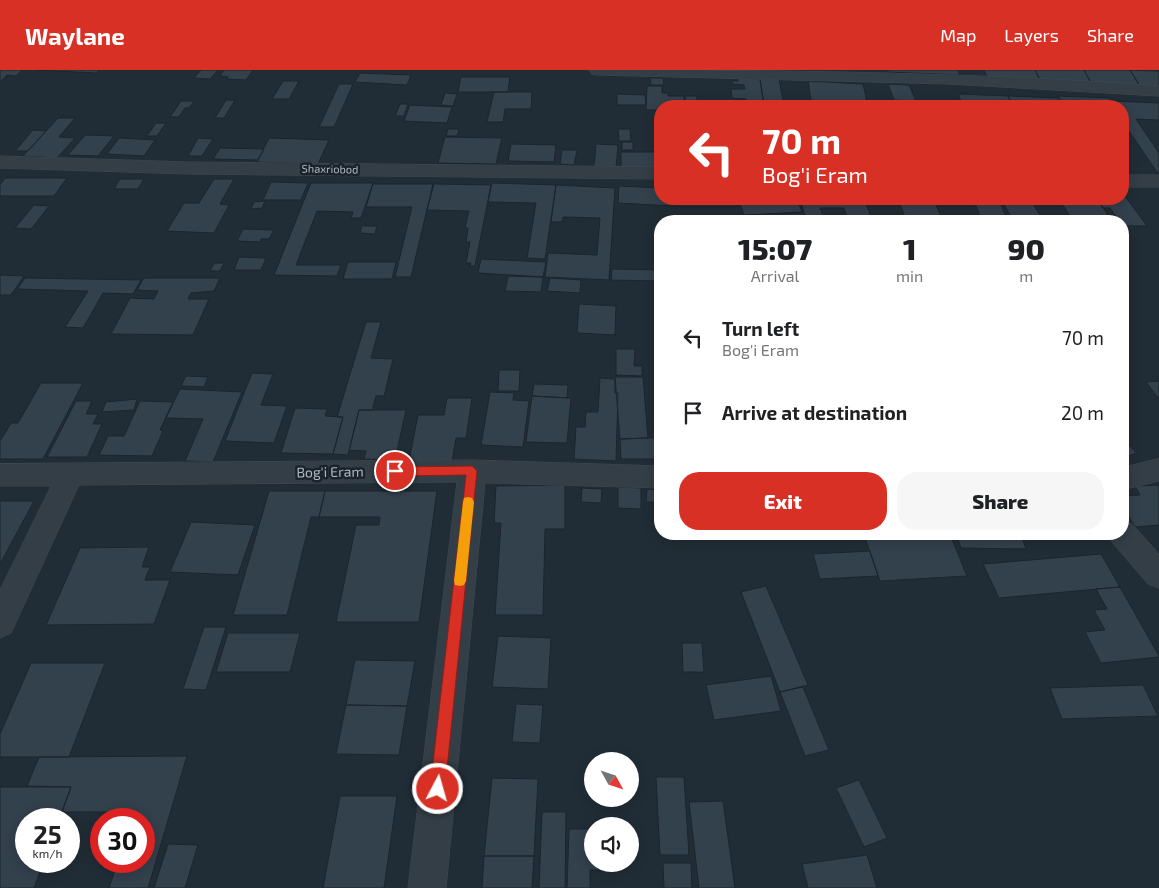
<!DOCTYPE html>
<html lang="en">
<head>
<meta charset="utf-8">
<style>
  body { margin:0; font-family:"Exo 2",sans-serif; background:#f6f6f6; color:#202124; height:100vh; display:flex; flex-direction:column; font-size:19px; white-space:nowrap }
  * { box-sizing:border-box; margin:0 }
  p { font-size:16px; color:#757577 }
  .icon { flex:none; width:28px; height:28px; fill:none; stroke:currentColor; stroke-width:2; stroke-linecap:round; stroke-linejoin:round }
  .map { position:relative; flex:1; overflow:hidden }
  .details { position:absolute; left:654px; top:145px; width:475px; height:325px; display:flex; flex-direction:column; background:#fff; border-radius:20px; box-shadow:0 2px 12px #0003 }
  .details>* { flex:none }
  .banner { position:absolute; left:654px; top:30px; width:475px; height:105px; border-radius:20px; box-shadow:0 2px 12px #0003; background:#d93025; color:#fff; overflow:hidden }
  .needle { width:32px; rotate:130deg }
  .tools { position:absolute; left:584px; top:682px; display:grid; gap:10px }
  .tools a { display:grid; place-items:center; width:55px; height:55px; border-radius:50%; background:#fff; box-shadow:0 2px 12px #0003; font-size:25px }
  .speed { position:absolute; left:15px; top:738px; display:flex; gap:10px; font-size:25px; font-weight:700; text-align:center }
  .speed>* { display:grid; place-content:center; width:65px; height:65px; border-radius:50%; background:#fff; box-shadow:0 2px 12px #0003; line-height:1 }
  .speed small { font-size:12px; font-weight:400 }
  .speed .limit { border:8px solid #d22; background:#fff; color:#111 }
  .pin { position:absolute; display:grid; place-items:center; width:42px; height:42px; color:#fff; margin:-21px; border:2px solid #fff; border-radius:50%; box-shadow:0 1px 5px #0007 }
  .me { position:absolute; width:55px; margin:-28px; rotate:6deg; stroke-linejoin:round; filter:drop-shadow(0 0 4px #0008) }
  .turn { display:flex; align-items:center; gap:18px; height:105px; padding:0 25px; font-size:22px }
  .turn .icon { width:65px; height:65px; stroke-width:2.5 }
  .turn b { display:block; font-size:35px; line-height:42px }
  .eta { display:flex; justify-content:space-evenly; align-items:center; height:85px; text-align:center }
  .eta b { font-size:30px; font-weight:800; line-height:35px }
  .cta { display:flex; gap:10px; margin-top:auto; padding:10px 25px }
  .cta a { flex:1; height:58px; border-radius:20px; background:#d93025; color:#fff; font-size:20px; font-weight:800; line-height:58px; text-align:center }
  .cta a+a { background:#f6f6f6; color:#202124 }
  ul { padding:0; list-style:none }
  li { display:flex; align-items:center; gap:15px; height:75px; padding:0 25px }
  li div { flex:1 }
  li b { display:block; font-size:19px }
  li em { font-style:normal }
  header { display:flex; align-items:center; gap:30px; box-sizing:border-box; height:70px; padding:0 25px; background:#d93025; color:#fff }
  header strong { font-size:24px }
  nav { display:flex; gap:28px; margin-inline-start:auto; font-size:18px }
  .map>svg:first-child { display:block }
</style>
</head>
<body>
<header>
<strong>Waylane</strong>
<nav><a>Map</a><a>Layers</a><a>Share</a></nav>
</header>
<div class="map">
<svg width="1159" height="818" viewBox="0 0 1159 818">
  <rect width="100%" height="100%" fill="#212d36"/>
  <path fill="#33414d" stroke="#1c252d" d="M0,0H22L16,6L7,5L0,12Z
    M35,0H99L96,3Z
    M201,0H218L210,9L194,8Z
    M224,0H253L246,10L227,9L228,7L220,6Z
    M887,0H958L960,5L888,2Z
    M984,0H1035L1040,10L987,7Z
    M1035,0H1084L1091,13L1040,10Z
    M1084,0H1130L1140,16L1091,13Z
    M1130,0L1159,1V17L1140,16Z
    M360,3L411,5L407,15L355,12Z
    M461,7H510L508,22H458Z
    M650,8H663L664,15H651Z
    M738,8L760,9L764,36H747L746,29L732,28L731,19H745L744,15L732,14V11H738Z
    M760,9H779L784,36H764Z
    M283,11H299L289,29H272Z
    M808,11L863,14L868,36H852L851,32L828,31L829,36H812Z
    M339,14H353L334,57H319Z
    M888,14L909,15L916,31L894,30Z
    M647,16H662V23H668V26H684V36H660V40H646Z
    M494,22H532L531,39H505L503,52H487Z
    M445,23L457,24L453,36L441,35Z
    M617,24L645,25L646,35H617Z
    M958,24L1008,26L1013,36H963Z
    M685,26H697V36H686Z
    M1008,26L1059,28L1063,36H1013Z
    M1058,26L1109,28L1114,36H1063Z
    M226,30H235L224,48H215Z
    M181,31H194L189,38H185L179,47H170Z
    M1111,31L1159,33V50L1136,49L1159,83V105L1122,51V36H1114Z
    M400,34H408L404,46H395Z
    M410,35L452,37L447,53L404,51Z
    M58,48H75L59,67L75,68L57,88L23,86Z
    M156,53H166L157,66H147Z
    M448,59H459L457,66H446Z
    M618,59H630L631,71H619Z
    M33,60L46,61L28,81H15Z
    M85,65L114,66L98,86L68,85Z
    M445,67L502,68L496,94L438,93Z
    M119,68L155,70L144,86L107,84Z
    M198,68L213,69L202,86H188Z
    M269,68L329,70L318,94L257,92Z
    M622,72H633V80H622Z
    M511,74L556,75L554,92L508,91Z
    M596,74L618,75L616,98L594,97Z
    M220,78L264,79L258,90L213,89Z
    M562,80H577L574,95L560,94Z
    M621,82H660V100H621Z
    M5,108H67L54,126H0V115Z
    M120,109H144L138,119H114Z
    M214,109H234L220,134L229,135L214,163L167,161L184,133H199Z
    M271,112L308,113L301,130H263Z
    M311,113H373L361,148H351L353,142L317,141L296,195H341L337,206L274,205Z
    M492,113L556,115L545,189L527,188L536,133L488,132Z
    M373,114H433L411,207H395L412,137H366Z
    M434,114L491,115L475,196H470L471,193H466L470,172H466L468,158H465L469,141L427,140Z
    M556,115L615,118L609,210L545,207L548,183L597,185L600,148L563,147L562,152H551Z
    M619,116L660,118V129H675V136L618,133Z
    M1122,126H1125L1147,156H1123L1122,151H1119L1110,138H1103L1097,129H1122Z
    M677,129H735L737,136H678Z
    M738,129H797L802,142L744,145Z
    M800,129H864L873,151H848L844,138H820L824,149H806Z
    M898,129H933L943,150H906Z
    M973,129L999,130L1008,151L982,150Z
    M1001,129H1030L1041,147H1011Z
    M1059,129H1097L1112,151H1097L1095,149H1086L1087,151H1073Z
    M265,131L262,138L251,139L254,132Z
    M34,135L49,136L31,159L15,158Z
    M789,144H805L809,151H791Z
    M760,146L762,151H747L746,147Z
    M362,156H377L375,164L360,163Z
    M243,159L274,160L269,169H261L260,172L237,171Z
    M239,187L266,188L261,200H234Z
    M481,189L546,192L543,207L478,203Z
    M348,192H396L392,209H343Z
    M214,193H224L220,201H210Z
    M612,199L660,200V211L611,210Z
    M0,205L24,206L11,225H0Z
    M508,206L543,207L541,222L505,221Z
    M25,208L141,210L133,224L103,223L83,258L65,257L88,221L17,219Z
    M144,208H220L214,221L191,223L188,229H209L193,265L111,264L130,228L154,229L158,221L137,220Z
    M550,208L581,210L580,223L547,221Z
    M579,234L616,236L615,265L577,263Z
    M366,252H381L371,288L393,289L384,326H376L372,340H359L348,385L333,384L343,347H337Z
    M616,279H635L634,296H642V306L616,305Z
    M499,300H520L519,321H498Z
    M252,303L273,304L261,335L287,336L274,373L225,371Z
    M186,306L208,307L204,317L181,316Z
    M615,307H643L648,368L620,369Z
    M600,308L615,309V323H618L616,391L574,389L576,357H585L586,342H598Z
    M1159,311V329L1146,312Z
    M41,313H83L43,389H0V371L11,353H18Z
    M534,314L568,315L567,328L532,326Z
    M180,319L242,322L213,392L185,391L203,349L166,348Z
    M490,322L514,323L513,330L529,331L523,377L481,375Z
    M532,326L571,328L567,373L526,372Z
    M447,328H472L466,368H456L452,392L409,391L418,345H444Z
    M137,329L134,340L102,342L106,332Z
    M76,331H92L86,344H98L93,354H102L87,387H47Z
    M140,331L173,332L160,360L163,361L152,386L99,385L108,366H124Z
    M295,338L327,339L325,346L343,347L333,384L281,383Z
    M359,340H406L395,390L364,389L366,381L349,380Z
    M648,368H660V389H621L620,369Z
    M1122,369L1137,383L1122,388Z
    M565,415V459H545L543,545H495L501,453H494L496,416Z
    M1159,415V455L1135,457L1122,435V426L1140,425L1135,416Z
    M618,417L641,418V439L618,438Z
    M582,418L602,419L601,433L581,432Z
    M647,419L659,420L658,432H646Z
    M269,421H325L319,447H311L287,545H233Z
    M325,421H437L419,552H336L356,455H379L380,447H319Z
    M0,431H34L0,494Z
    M191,452L255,455L238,505L170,502Z
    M856,464H886L887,466L950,464L967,506L880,511L865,468H857Z
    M956,464H1021L1026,479L961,478Z
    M149,477L142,497H150L145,510H170L154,554L46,555L80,478Z
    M870,481L878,506L820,509L813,484Z
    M1101,484L1120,517L999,528L983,494Z
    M766,516L808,615L780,622L741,522Z
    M1120,517L1159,586V587L1101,593L1085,562L1105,560L1094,540L1107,539L1096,519Z
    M204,557H226L206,620L183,619Z
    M228,563H300L290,602H216Z
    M498,566L551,568L548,619L492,617Z
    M682,573H702L704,602H683Z
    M355,590L415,591L407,636L346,635Z
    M31,593H105L69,687H0V664Z
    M771,606L781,641L714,650L706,615Z
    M1143,615L1158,646L1062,649L1050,618Z
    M803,617L829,680L805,686L780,622Z
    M516,634L543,635L540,673L512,672Z
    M346,635L407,636L399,685L336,684Z
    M187,686L148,818H109L118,791H144V749H131L133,742H62L71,717L27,716L39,687Z
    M656,707H684L689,785H660Z
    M492,708L538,709L534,786H484Z
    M859,710L887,768L864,777L836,718Z
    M0,717H71L59,749H26V791H44L34,818H0Z
    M340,726H397L384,818H323Z
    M723,731L735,818H699L689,732Z
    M542,742H566L565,818H539Z
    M569,759H592V794H628H611V800H590V818H567Z
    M168,774L198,775L185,818H154Z
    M867,785L877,818H808L802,794Z
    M484,786H534L532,818H482Z
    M663,793H691L692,818H664Z"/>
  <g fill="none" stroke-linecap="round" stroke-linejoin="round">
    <g stroke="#414a53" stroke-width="1">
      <path id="minor" d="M590,0C780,0 969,2 1159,16V26L949,14L598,5L592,4Z
        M0,86L188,92L660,97V109L188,104L0,98Z
        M1122,105H1159V117H1122Z
        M1159,389V411L1122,420V398Z
        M472,390L660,396V418L485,413L446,818H408L457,412L79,415L11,563L0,568V520L51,416H0V394Z
        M1122,451L1132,454L1159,484V518L1148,514L1112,472L1108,464H1122Z"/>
    </g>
    <use href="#minor" fill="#343e46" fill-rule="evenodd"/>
  </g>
  <path fill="#d93025" stroke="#8d1f18" d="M472,396L477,401L445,719L443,724L438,726L432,724L430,719L466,405L395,406L390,401L395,397Z"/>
  <path fill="#f59e0b" d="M468,427L472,428L474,432L466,511L464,515L460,516L455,515L454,511L463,432L464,428Z"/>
  <g text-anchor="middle" stroke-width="5" stroke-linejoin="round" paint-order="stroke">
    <g font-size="11" fill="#afb9c3" stroke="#1a232b">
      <text transform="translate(330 99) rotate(1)" y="4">Shaxriobod</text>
    </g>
    <g font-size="14" fill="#afb9c3" stroke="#1a232b">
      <text transform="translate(330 402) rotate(-1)" y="5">Bog'i Eram</text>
    </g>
  </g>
</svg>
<div class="tools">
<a><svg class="needle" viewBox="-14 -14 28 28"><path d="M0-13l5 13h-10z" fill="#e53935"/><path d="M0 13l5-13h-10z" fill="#757577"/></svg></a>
<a><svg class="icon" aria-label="sound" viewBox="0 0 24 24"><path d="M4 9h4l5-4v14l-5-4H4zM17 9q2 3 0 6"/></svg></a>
</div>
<div class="speed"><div>25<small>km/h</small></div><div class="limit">30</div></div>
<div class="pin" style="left:395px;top:401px;background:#d93025"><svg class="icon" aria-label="arrive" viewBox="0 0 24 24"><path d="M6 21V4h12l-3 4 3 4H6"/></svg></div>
<svg class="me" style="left:438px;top:719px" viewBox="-20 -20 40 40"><circle r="17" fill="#d93025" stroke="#fff" stroke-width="3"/><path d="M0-11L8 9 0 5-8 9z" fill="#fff"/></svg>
<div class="banner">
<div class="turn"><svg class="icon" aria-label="left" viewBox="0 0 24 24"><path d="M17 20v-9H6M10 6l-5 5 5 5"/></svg><div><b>70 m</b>Bog'i Eram</div></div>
</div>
<section class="details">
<div class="eta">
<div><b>15:07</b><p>Arrival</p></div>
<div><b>1</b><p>min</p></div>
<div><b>90</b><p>m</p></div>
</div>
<ul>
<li><svg class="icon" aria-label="left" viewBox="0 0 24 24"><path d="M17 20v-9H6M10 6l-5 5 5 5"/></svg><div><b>Turn left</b><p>Bog'i Eram</p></div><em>70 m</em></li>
<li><svg class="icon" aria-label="arrive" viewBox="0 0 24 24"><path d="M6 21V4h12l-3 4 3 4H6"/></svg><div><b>Arrive at destination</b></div><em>20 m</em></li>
</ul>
<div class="cta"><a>Exit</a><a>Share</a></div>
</section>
</div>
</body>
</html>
